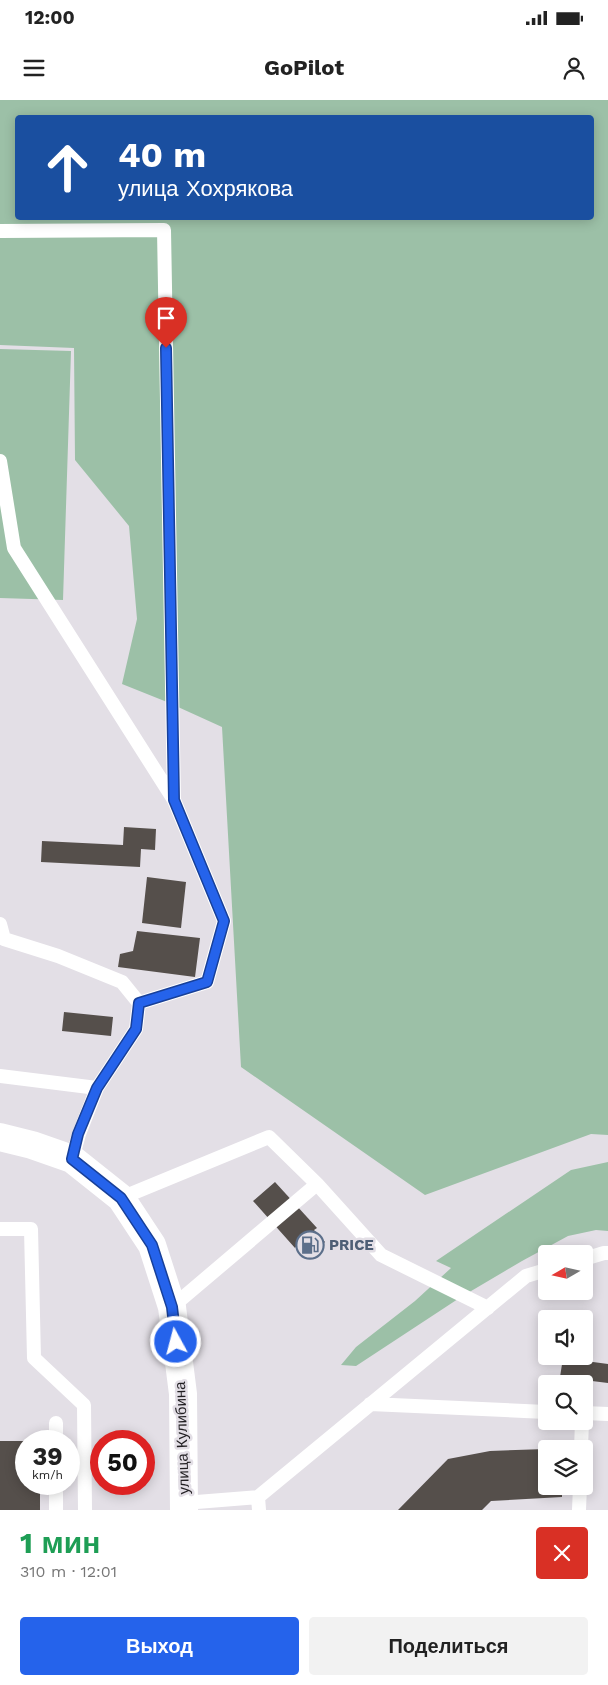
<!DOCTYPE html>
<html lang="ru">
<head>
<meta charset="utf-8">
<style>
  body { margin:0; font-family:"Work Sans",sans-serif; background:#f2f2f2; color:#222; height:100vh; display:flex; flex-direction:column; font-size:19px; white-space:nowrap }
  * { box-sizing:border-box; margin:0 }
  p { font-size:16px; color:#767676 }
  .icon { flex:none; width:28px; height:28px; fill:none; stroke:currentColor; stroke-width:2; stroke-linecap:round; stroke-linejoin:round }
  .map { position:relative; height:1410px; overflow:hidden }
  .panel { display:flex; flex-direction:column; background:#fff; flex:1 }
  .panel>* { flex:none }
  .banner { position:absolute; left:15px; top:15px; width:579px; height:105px; border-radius:5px; box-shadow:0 2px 12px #0003; background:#1a4fa0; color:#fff; overflow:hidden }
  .needle { width:32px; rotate:261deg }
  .tools { position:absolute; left:538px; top:1145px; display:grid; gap:10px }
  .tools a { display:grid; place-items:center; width:55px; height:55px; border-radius:5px; background:#fff; box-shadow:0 2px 12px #0003; font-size:25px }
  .speed { position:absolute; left:15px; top:1330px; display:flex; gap:10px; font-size:25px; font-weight:700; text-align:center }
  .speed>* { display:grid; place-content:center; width:65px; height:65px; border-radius:50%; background:#fff; box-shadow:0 2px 12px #0003; line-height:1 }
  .speed small { font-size:12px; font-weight:400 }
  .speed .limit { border:8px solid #d22; background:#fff; color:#111 }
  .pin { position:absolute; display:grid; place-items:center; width:42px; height:42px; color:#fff; margin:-51px -21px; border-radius:50% 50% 50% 0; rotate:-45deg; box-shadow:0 0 5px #0007 }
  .pin .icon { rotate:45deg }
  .me { position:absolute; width:55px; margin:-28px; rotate:353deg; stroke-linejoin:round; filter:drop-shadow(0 0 4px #0008) }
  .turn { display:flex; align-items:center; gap:18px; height:105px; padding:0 20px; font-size:22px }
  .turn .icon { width:65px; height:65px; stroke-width:2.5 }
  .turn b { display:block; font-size:35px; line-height:42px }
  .round { display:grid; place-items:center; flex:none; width:52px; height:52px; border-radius:5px; background:#f2f2f2 }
  .headline { display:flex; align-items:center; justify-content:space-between; height:85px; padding:0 20px }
  h1 { font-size:30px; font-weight:700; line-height:38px; color:#1e9e55 }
  .primary-button { display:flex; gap:10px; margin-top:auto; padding:10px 20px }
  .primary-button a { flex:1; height:58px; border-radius:5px; background:#2563eb; color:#fff; font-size:20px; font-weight:700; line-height:58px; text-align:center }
  .primary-button a+a { background:#f2f2f2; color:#222 }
  .status { display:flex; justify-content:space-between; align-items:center; height:35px; padding:0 25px; background:#fff; direction:ltr }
  .status svg { height:14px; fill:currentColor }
  header { display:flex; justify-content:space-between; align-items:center; height:65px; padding:0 20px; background:#fff; font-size:22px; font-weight:700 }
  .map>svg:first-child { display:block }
</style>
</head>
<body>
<div class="status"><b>12:00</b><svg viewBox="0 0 49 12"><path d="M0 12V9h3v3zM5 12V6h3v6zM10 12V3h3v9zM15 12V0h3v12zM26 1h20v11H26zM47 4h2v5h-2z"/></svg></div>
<header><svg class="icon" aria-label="menu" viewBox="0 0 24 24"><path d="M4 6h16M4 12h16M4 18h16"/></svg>GoPilot<svg class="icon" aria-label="person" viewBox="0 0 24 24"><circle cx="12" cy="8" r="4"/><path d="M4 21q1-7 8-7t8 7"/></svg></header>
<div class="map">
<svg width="608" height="1410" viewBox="0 0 608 1410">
  <rect width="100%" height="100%" fill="#e3dfe6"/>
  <path fill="#9cc0a7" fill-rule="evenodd" d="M0,0H608V1035L591,1034L425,1095L241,967L222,627L167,602L122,584L137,519L129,426L75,360L74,248L0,245ZM18,18H591V118H18Z
    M0,249L71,251L63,500L0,498Z
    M608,1062V1131L596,1130L568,1136L522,1161L461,1197L356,1266L341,1265L356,1247L415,1201L451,1168L436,1161L571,1070Z"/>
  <path fill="#554f4b" d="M124,727L156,729L155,750L141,749L140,767L41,762L42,741L123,745Z
    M147,777L186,782L181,828L142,823Z
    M137,831L200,838L195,877L118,867L120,854L133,851Z
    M64,912L113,917L111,936L62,931Z
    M275,1082L317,1128L314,1130L325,1142L308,1157L297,1145L295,1148L253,1101Z
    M563,1258L608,1264V1283L560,1277Z
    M0,1341H26V1384H40V1410H0Z
    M546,1349V1386H562V1397L491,1401L482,1410H398L448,1359L490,1351Z"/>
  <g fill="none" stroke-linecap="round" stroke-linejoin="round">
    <path stroke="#fff" stroke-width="14" d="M0,131L164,130L174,700
      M0,361L14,448L174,700L224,821L207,882L139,903
      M0,824L4,839L58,856L122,882L139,903L136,929L97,988
      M0,976L97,988L79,1034L72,1059
      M317,1084L381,1155L488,1208
      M121,1098L269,1037L317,1084L172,1207
      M0,1129H31L34,1258L84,1305L85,1410
      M584,1159L604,1153H608
      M370,1304L546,1312
      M584,1313L608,1314
      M56,1341V1323
      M581,1349L582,1321
      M258,1397L526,1176L546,1170
      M184,1403L258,1397L259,1410
      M56,1410V1384
      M579,1410L580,1386"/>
    <path stroke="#fff" stroke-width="28" d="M0,1037L32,1045L72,1059L121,1098L152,1145L172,1207L183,1294L184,1410"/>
  </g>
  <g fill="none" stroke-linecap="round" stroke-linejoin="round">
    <g stroke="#184099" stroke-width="12">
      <path id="route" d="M166,248L174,700L224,821L207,882L139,903L136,929L97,988L78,1034L72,1059L121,1098L152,1145L172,1207L176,1242"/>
    </g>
    <use href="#route" stroke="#2563eb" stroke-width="9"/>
  </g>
  <defs>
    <g id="fuel-ring" transform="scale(1.4375)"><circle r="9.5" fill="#e3dfe6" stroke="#5c6f8a" stroke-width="1.5"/><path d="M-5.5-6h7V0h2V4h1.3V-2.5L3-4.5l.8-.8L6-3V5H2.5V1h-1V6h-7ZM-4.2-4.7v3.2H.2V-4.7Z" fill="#5c6f8a"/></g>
  </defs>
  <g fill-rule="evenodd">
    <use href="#fuel-ring" x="310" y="1145"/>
  </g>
  <g text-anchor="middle" stroke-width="5" stroke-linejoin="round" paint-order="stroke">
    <g font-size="15" font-weight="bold" fill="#4e5e75" stroke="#e3dfe6" text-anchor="start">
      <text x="329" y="1150">PRICE</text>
    </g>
    <g font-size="15" fill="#211f22" stroke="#e3dfe6">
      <text transform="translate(182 1338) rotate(-92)" y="5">улица Кулибина</text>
    </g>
  </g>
</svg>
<div class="tools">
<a><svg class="needle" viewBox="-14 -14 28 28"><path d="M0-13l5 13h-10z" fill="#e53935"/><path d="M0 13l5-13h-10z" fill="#767676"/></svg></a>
<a><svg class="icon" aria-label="sound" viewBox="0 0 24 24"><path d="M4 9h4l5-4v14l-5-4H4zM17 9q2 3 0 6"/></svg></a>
<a><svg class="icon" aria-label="search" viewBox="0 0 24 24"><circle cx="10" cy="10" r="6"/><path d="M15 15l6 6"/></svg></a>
<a><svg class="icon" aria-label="layers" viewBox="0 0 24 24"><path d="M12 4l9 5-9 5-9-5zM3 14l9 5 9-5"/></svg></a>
</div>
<div class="speed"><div>39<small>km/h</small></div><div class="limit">50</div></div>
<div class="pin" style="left:166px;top:248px;background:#d93025"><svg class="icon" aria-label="arrive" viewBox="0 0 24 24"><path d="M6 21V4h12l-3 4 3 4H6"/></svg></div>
<svg class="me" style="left:176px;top:1242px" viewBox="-20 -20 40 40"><circle r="17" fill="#2563eb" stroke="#fff" stroke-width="3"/><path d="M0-11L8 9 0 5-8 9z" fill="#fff"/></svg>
<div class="banner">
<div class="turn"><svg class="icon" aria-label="ahead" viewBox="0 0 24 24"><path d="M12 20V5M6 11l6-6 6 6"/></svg><div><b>40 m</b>улица Хохрякова</div></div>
</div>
</div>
<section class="panel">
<div class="headline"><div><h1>1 мин</h1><p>310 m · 12:01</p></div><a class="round" style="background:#d93025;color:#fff"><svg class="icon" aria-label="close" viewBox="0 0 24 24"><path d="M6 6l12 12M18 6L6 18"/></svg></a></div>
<div class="primary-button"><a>Выход</a><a>Поделиться</a></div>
</section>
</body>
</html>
